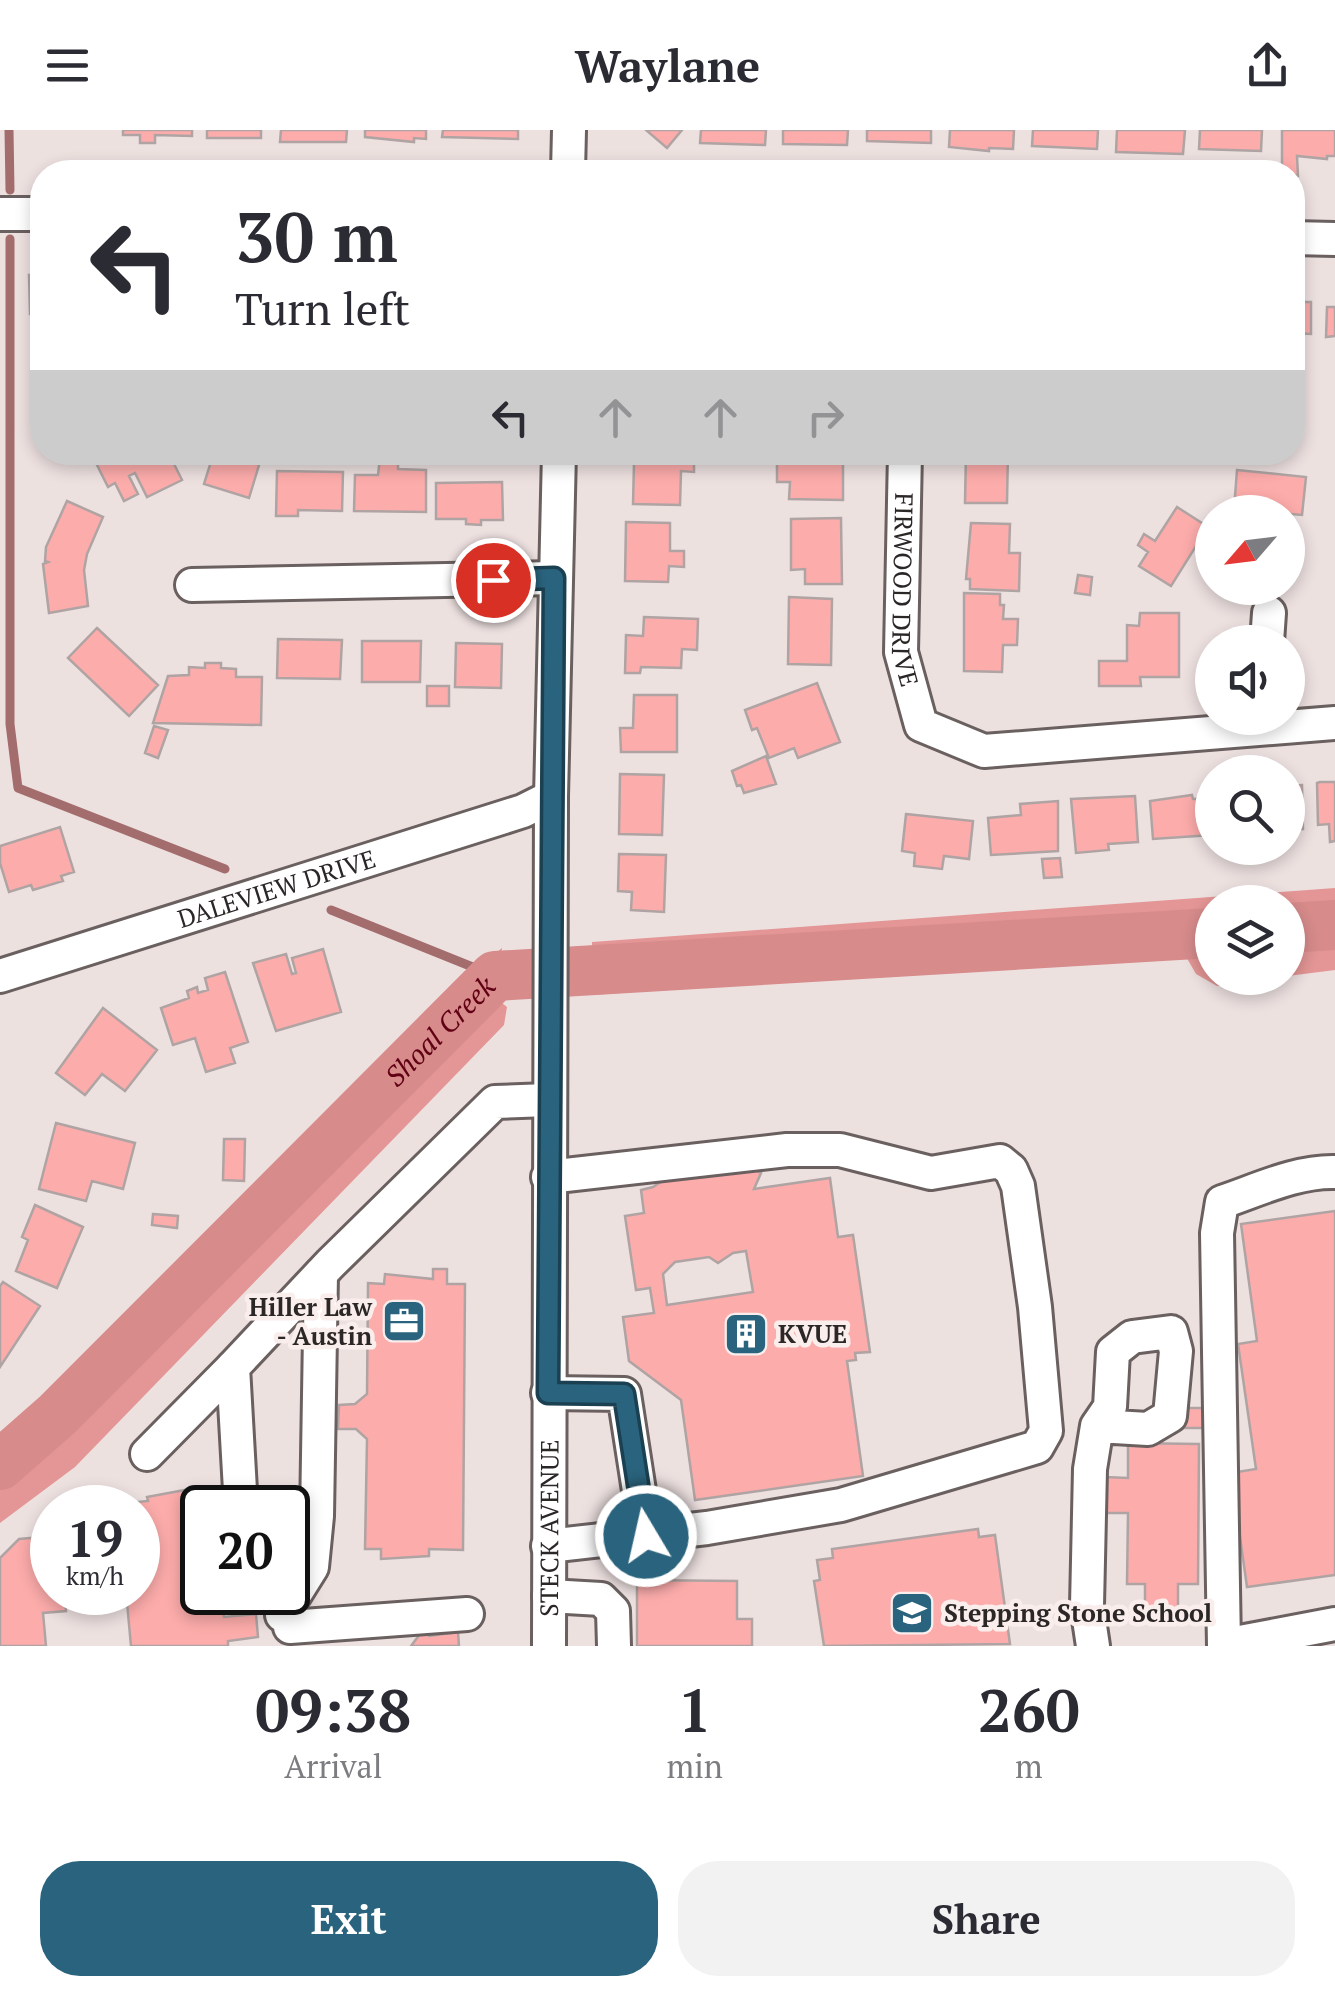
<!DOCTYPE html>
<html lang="en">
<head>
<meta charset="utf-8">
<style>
  body { margin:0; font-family:"PT Serif",serif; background:#f2f2f3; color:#2b2b33; height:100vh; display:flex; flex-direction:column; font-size:38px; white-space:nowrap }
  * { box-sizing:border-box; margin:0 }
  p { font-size:32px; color:#7c7c81 }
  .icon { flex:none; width:55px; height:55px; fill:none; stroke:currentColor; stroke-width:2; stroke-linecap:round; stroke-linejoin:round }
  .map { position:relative; height:1516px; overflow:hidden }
  .details { display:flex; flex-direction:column; background:#fff; flex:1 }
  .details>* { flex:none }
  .hud { position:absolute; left:30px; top:30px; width:1275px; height:305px; border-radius:40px; box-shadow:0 5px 15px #0003; background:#fff; color:#2b2b33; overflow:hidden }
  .needle { width:65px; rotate:242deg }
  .fabs { position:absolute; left:1195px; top:365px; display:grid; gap:20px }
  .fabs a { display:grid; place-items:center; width:110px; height:110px; border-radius:50%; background:#fff; box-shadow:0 5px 15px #0003; font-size:50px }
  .speed { position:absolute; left:30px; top:1355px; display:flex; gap:20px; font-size:50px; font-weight:700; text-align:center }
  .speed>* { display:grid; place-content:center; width:130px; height:130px; border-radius:50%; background:#fff; box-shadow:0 5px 15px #0003; line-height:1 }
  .speed small { font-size:25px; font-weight:400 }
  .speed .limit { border:5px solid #111; border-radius:15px; background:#fff; color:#111 }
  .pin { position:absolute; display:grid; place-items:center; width:85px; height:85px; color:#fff; margin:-42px; border:5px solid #fff; border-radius:50%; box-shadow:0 2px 10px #0007 }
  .me { position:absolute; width:110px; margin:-55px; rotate:351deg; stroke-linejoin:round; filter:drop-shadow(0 0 8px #0008) }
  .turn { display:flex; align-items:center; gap:35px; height:210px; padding:0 40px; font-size:45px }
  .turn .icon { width:130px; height:130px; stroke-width:2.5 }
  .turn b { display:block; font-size:70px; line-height:85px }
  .lanes { display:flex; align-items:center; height:95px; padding:0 40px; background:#0003; justify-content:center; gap:50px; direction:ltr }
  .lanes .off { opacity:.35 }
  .eta { display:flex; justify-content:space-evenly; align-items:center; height:170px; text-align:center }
  .eta b { font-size:60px; font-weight:700; line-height:70px }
  .button { display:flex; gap:20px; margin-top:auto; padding:20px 40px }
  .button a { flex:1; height:115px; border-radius:40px; background:#2a637d; color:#fff; font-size:40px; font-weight:700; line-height:115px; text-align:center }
  .button a+a { background:#f2f2f3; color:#2b2b33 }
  header { display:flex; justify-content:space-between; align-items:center; height:130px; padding:0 40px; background:#fff; font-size:45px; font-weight:700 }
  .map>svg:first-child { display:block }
</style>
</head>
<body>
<header><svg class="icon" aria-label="menu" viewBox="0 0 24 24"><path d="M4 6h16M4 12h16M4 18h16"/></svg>Waylane<svg class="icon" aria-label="share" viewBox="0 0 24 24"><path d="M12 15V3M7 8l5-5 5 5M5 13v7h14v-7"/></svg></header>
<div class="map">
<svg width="1335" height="1516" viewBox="0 0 1335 1516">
  <rect width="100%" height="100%" fill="#ede1e0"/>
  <path fill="#e39695" d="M1335,758V840L1288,846V772H1212V848H1278L1217,856L1196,844L1184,823L592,865V812Z
    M502,818L497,869L507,877L504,895L75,1337L0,1393V1309L452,858Z"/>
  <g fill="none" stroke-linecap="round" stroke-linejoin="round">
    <path stroke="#a46d6d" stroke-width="9" d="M9,0L10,60
      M10,109V594L18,658L225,739
      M331,780L495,846"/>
    <g stroke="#d78b8b" stroke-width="50">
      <path d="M1288,798L1335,795"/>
      <path id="s1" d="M0,1335L58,1284L495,846L1212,803"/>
    </g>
  </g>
  <path fill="#fcacab" stroke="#afa4a3" stroke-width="2.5" fill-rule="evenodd" d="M123,0H192V6L155,5V13H140V5H123Z
    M207,0H261V8H207Z
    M281,0H347L346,12H280Z
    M365,0H426V9L414,8V12L365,7Z
    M443,0H518V9L442,7Z
    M646,0H682L667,18Z
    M701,0H766L765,15L700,13Z
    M783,0H848L847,15L783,14Z
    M867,0H931V13L867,11Z
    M950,0H1014L1013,19L989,18V21L949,17Z
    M1033,0H1098L1097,19L1032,16Z
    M1117,0H1185L1183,24L1116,22Z
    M1200,0H1262L1261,21L1199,19Z
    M1282,0H1335V26H1327V29L1297,26L1298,46L1282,42Z
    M42,144V200H34V184H30L29,145Z
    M1292,172H1311V204L1292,203Z
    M1327,177H1335V206L1326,207Z
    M102,322H168L182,350L147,367L135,343L129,346L138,364L124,371L115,353L108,357L93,327Z
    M214,322H263L249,368L204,354Z
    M626,322H694V342L681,341L680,375L633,374L634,333H626Z
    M777,322H843V370L789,369L790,352H777Z
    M966,322H1008L1007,373H965Z
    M380,328H398V339L426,340V382L354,381L355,345H378Z
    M1237,340L1306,347L1302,385L1234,379Z
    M277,341L343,342L342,381L298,380V386H276Z
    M502,352L503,390H481V395L466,394V389H436V353Z
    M67,371L103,387L87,424L84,440L88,476L49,483L43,434L48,432L45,431L46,417Z
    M1177,377L1208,397L1171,456L1139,436L1148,422L1138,415L1144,404L1155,411Z
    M841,388L842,454H805V439L791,440V389Z
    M626,392L670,393V421H684V437L669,436L668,452L625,451Z
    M971,393L1010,394L1009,423H1020L1019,461L970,459V449H966Z
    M1078,445L1092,447L1090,465L1075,463Z
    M964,463L1000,464V475H1004L1003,489H1018L1017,515H1003L1002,542L964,541Z
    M789,467L832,469L831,535L788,534Z
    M1140,483H1179V547H1140L1141,556H1099V531H1127V495L1139,496Z
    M644,487L698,489L697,520L682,519L681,538L641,537L640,543H625L626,505L643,506Z
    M97,498L158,555L129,586L68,528Z
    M278,509L342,510L340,549L277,548Z
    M362,511H421L420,552H362Z
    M456,513L502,514L501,558L455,557Z
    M205,533H221V538L236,539V547H262L261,595L153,593L168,546L189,545V537L205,538Z
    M817,553L840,612L798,628L794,618L769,628L757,598L752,600L745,580Z
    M427,556H449V576H427Z
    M634,565H677V622H621L620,598H633Z
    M154,596L168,600L158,628L145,623Z
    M766,626L776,654L744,663L741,655L737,656L732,641Z
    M620,644L664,645L662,705L619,704Z
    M1320,652H1335V711L1330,712L1329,694L1318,695L1317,653Z
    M1302,655L1303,699L1288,700V656Z
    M1192,665L1193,669L1212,668V705L1153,709L1150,671Z
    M1135,666L1138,712L1108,714L1109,720L1076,723L1071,669Z
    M1058,671V721L991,725L988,688L1021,685L1020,674Z
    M906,684L973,691L969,729L944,726L942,739L914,736L915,723L902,721Z
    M60,697L74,742L61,746L63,751L33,760L31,755L9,762L0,733V716Z
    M619,724L666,725L664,782L631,780L632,762L618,761Z
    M1060,728L1062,747L1044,748L1042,729Z
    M323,819L341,882L276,901L253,833L286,824L292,844L296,843L292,828Z
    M225,842L248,912L230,918L235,933L206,942L195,908L173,915L161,878L189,868L187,861L197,857L198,863L208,860L205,848Z
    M103,878L157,920L125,961L102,944L85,965L56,943Z
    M56,993L135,1013L123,1059L92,1051L86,1071L39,1059Z
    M224,1009H245L244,1051L223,1050Z
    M753,1039L761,1043L754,1059L830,1048L838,1107L853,1105L870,1222L855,1223L856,1230L847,1231L863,1346L695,1370L681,1270L629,1231L623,1187L654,1183L650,1158L636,1160L625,1086L644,1083L641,1060L653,1057L668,1047ZM746,1121L753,1162L667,1175L663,1144L675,1132L709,1127L718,1133L733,1123Z
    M35,1075L83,1097L57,1158L16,1141L28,1110L22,1107Z
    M1335,1081V1445L1247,1457L1231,1343L1256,1339L1238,1214L1257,1211L1241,1094Z
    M153,1084L178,1086L177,1098L152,1095Z
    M433,1139H447V1154H465L463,1420L429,1419V1426L381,1429V1419H365L367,1309L356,1299H338L339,1275L355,1274L367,1264L368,1153L384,1154L385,1144L433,1149Z
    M3,1152L40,1176L0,1237V1156Z
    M1183,1278H1204L1203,1298H1183Z
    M1128,1313L1199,1314L1198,1454H1178V1479H1145V1454H1127L1128,1383H1105V1347L1128,1348Z
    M201,1357L204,1367L217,1365V1378H202V1462H222L224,1487L256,1484L258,1507L228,1511V1516H131L126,1462H138V1378H118L117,1374L148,1371L147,1367Z
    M978,1399L979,1407L995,1405L1010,1514L824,1516L814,1451L820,1450L817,1430L833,1428L832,1419Z
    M52,1406V1462H64L66,1481L43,1483L46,1516H0V1428L19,1409Z
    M637,1450L737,1451V1489H752V1516H637Z
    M423,1500L429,1506L458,1502L459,1516H411Z"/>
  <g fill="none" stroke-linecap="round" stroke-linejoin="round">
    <g stroke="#6a605f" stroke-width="38">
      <g id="minor">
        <path d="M568,42L569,0"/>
        <path d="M0,84H42"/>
        <path d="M1292,108L1335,109"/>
        <path id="s2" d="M905,322L901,522L921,595L984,621L1335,593"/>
        <path d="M192,455L554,448"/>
        <path d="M1267,512L1269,483"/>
        <path id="s3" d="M0,846L523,681L551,667"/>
        <path d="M548,1263L624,1264L646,1406"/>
        <path d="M147,1324L233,1237"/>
        <path d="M241,1378L233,1237L330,1134L495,972L548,970"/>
        <path d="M548,1416L707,1398L841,1375L1037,1317L1046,1301L1035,1177L1018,1056L1011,1040L1000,1031L931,1043L840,1020H787L548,1047"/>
        <path d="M549,1466L601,1469L613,1481L614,1516"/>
        <path d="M282,1485L312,1437L317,1386L321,1144"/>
        <path d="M290,1497L467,1484"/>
        <path d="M1224,1515L1335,1494"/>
        <path id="s4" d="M549,1516L551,667L559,322"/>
        <path d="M1093,1516L1087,1476L1090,1339L1097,1296L1110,1277L1113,1222L1132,1207L1171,1202L1176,1221L1170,1286L1148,1299L1097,1296"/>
        <path d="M1224,1516L1217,1103L1222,1072C1258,1060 1296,1041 1335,1042"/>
      </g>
    </g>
    <use href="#minor" stroke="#fff" stroke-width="32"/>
  </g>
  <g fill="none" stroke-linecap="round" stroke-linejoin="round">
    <g stroke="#1b4051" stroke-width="25">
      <path id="route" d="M493,450L554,448L548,1263L624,1264L646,1406"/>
    </g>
    <use href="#route" stroke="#2a637d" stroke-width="18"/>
  </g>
  <defs>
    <g id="office-square" transform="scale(2.25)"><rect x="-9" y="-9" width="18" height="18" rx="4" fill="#2a637d" stroke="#faeeed"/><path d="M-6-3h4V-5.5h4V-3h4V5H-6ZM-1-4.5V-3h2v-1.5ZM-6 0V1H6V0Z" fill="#fff"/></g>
    <g id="building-square" transform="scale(2.25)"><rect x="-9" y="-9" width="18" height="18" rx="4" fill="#2a637d" stroke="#faeeed"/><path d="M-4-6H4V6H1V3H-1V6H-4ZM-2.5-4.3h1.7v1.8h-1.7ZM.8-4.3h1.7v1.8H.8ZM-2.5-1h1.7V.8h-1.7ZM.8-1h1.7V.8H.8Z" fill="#fff"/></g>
    <g id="school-square" transform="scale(2.25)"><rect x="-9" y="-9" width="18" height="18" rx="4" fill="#2a637d" stroke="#faeeed"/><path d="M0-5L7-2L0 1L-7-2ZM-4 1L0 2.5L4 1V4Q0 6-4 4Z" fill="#fff"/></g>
  </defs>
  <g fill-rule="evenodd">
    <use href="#office-square" x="404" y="1191"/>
    <use href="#building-square" x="746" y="1204"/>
    <use href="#school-square" x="912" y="1483"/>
  </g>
  <g text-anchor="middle" stroke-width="9" stroke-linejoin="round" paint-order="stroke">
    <g font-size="25" fill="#2c2727" stroke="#faeeed">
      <text dy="9" stroke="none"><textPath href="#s2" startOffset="138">FIRWOOD DRIVE</textPath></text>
      <text dy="9" stroke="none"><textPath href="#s3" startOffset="290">DALEVIEW DRIVE</textPath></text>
      <text dy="9" stroke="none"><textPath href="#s4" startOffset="118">STECK AVENUE</textPath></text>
    </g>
    <g font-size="25" font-weight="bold" fill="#2c2727" stroke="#faeeed" text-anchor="start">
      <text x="372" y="1186" text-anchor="end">Hiller Law<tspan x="372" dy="29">- Austin</tspan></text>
      <text x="778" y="1213">KVUE</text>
      <text x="944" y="1492">Stepping Stone School</text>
    </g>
    <g font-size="28" font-style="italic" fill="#600114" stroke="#faeeed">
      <text dy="10" stroke="none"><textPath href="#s1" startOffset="618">Shoal Creek</textPath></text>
    </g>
  </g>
</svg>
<div class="fabs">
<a><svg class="needle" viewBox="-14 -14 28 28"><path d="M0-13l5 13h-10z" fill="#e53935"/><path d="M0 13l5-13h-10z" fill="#7c7c81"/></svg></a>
<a><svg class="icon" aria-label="sound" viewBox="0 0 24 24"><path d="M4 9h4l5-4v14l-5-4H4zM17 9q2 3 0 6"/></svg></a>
<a><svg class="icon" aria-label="search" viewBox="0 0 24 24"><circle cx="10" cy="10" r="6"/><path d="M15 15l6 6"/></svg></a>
<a><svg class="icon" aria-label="layers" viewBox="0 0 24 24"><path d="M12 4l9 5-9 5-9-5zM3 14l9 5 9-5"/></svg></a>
</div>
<div class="speed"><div>19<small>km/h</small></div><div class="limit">20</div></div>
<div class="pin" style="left:493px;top:450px;background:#d93025"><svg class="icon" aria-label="arrive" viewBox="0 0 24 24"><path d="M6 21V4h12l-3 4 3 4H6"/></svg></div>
<svg class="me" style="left:646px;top:1406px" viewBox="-20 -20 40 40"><circle r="17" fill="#2a637d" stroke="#fff" stroke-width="3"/><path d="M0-11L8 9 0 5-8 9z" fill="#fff"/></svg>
<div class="hud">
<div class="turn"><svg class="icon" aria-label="left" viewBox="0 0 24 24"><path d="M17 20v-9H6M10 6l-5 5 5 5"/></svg><div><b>30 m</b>Turn left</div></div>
<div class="lanes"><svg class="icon" aria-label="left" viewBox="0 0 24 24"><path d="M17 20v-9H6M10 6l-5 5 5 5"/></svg><svg class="icon off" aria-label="ahead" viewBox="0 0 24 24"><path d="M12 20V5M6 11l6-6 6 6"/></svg><svg class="icon off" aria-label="ahead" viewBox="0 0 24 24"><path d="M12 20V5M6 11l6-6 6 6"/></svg><svg class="icon off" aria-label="right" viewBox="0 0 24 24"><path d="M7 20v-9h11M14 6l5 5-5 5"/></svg></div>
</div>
</div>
<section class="details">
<div class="eta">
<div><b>09:38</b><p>Arrival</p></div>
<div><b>1</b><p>min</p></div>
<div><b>260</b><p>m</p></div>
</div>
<div class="button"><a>Exit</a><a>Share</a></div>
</section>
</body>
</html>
